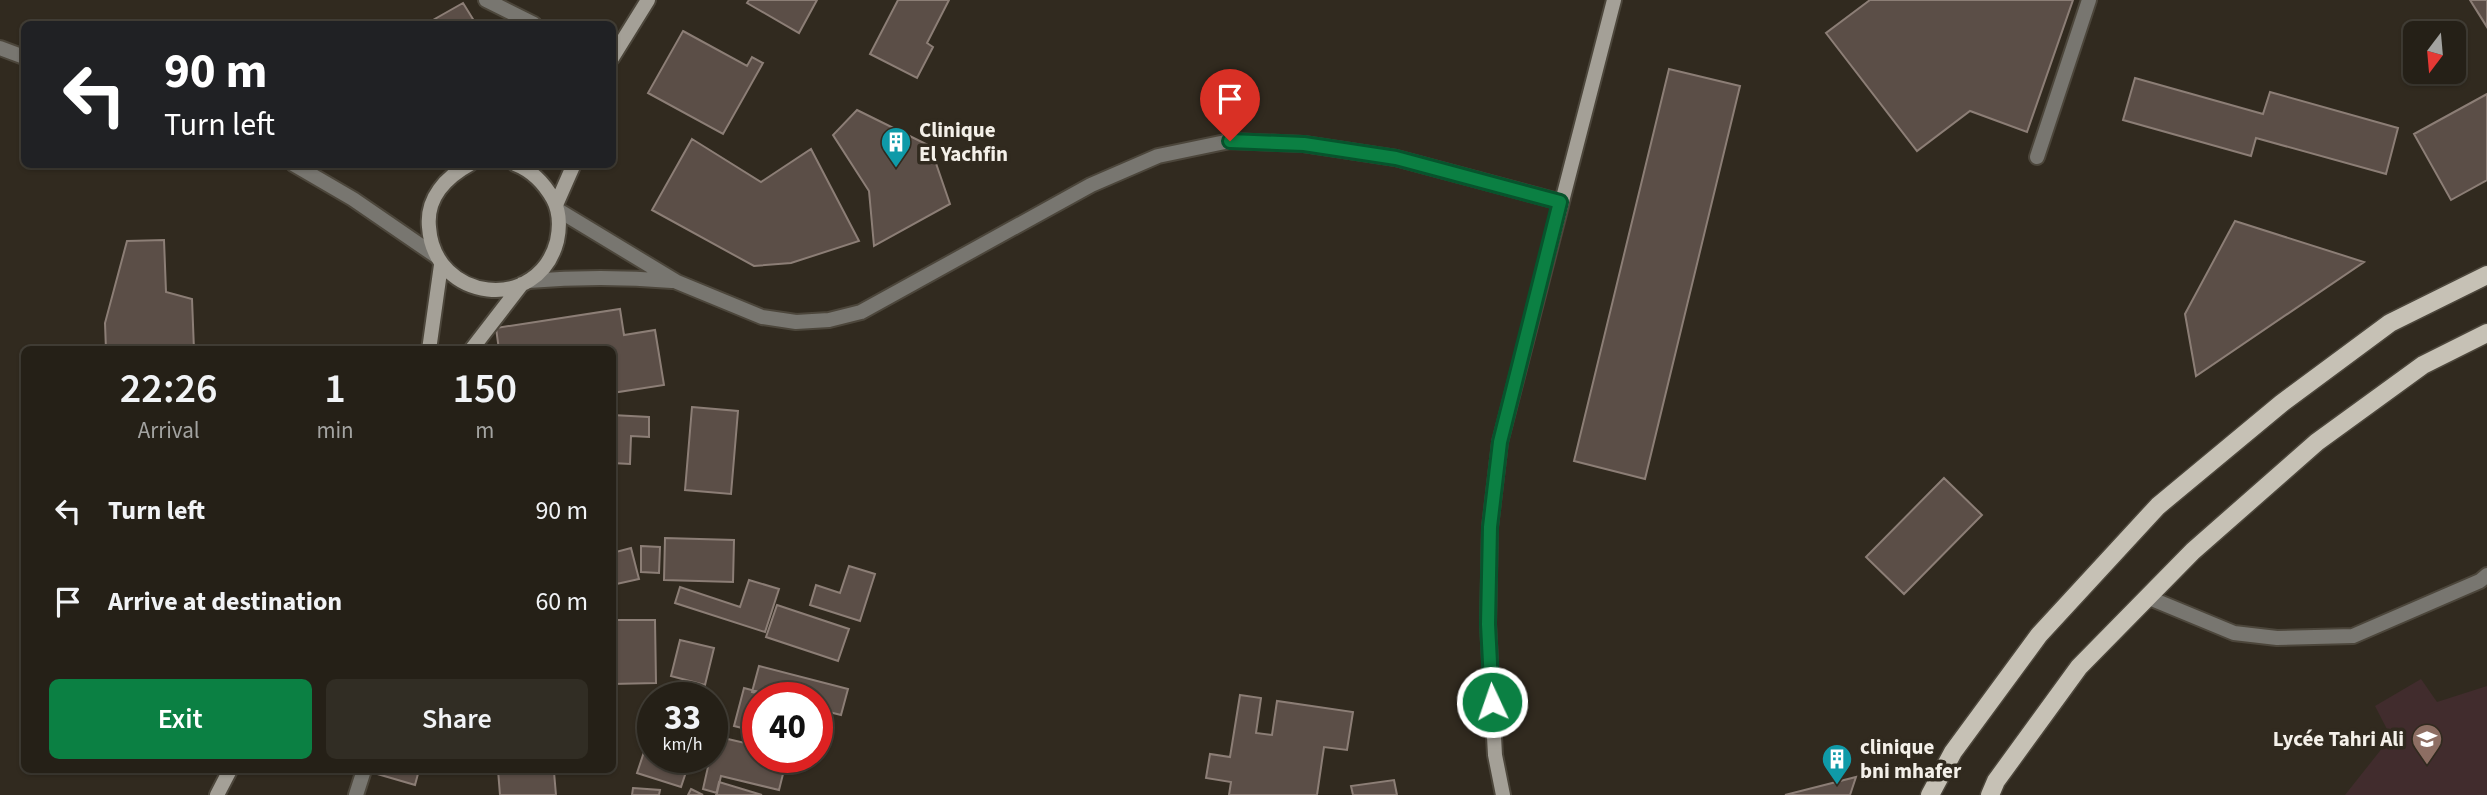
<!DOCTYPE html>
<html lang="en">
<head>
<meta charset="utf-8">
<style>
  body { margin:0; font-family:"Source Sans 3",sans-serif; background:#312d24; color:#f1f3f6; height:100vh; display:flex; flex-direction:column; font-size:26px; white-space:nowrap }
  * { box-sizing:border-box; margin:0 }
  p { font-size:23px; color:#a3a3a1 }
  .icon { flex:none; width:38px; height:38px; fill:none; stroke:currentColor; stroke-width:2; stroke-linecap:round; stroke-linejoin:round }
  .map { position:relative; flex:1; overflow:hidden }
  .sheet { position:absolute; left:21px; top:346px; width:595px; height:427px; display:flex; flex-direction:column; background:#252017; border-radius:10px; box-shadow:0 2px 5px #0004,0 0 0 2px #423e36 }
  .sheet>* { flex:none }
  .top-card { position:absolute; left:21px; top:21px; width:595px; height:147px; border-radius:10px; box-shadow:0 2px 5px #0004,0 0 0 2px #423e36; background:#202124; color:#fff; overflow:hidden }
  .needle { width:46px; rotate:196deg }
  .controls { position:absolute; left:2403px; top:21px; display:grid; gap:14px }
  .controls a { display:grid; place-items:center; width:63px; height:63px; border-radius:10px; background:#252017; box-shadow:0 2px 5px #0004,0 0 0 2px #423e36; font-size:35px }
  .speed { position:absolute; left:637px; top:682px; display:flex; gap:14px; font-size:35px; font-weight:700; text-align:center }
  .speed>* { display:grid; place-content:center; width:91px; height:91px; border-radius:50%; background:#252017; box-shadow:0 2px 5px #0004,0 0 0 2px #423e36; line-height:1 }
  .speed small { font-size:18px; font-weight:400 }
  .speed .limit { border:10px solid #d22; background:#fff; color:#111 }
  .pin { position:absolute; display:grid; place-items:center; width:60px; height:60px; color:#fff; margin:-72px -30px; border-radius:50% 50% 50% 0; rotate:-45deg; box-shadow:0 0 7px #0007 }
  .pin .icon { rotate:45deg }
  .me { position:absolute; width:77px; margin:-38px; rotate:357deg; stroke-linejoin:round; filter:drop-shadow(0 0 5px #0008) }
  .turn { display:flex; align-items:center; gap:24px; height:147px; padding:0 28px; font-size:32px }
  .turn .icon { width:91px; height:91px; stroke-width:2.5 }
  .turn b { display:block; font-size:49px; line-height:60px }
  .eta { display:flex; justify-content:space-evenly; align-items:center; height:119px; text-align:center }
  .eta b { font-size:42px; font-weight:600; line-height:49px }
  .primary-button { display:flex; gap:14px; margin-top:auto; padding:14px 28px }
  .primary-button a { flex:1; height:80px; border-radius:10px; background:#0b8043; color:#fff; font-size:28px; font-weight:600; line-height:80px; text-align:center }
  .primary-button a+a { background:#312d24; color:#f1f3f6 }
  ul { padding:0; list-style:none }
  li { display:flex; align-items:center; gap:21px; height:91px; padding:0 28px }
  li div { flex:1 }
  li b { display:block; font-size:26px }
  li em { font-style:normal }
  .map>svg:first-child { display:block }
</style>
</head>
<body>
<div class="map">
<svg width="2487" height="795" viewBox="0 0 2487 795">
  <rect width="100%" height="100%" fill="#312a1f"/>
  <path fill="#412c2d" d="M2421,679L2437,702L2487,686V795H2345L2391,737L2375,706Z"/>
  <path fill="#5b4e47" stroke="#8c7e76" stroke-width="2" d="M749,0H817L799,33L747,3Z
    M898,0H949L927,43L933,47L917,78L870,54Z
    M1870,0H2073L2027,132L1970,111L1917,151L1826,33Z
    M2470,0H2487V27Z
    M463,3L476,24H426Z
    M683,31L747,66L752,57L763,63L723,134L648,93Z
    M1669,69L1740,86L1645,479L1574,461Z
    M2135,78L2263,114L2270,92L2398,128L2386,174L2256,138L2251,156L2123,120Z
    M2487,94V180L2451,200L2414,134Z
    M857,110L930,146L950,204L874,246L869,191L833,135Z
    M692,139L761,182L811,149L859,241L791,263L754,266L652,210Z
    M2235,221L2364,262L2196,376L2185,314Z
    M164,240L166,292L192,299L194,350H106L105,323L127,241Z
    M620,309L624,335L655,330L664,385L612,393V350H499L496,328Z
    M692,407L738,411L731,494L685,490Z
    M612,415L649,417V437L631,436L630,464L612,463Z
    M1944,478L1982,515L1904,594L1866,557Z
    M665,538L734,540L733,582L664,580Z
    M641,546L660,547L659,573L641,572Z
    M631,548L639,579L612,585V553Z
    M849,566L875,574L860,621L810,605L816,585L840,593Z
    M749,580L779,589L765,632L675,603L680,587L740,607Z
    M777,605L849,629L838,661L766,637Z
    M612,620H655L656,683L612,684Z
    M680,640L714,648L705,685L671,676Z
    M759,666L848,689L841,715L817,709V698H777L752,692Z
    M744,688L767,694L766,698H758V732L734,726Z
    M1240,695L1261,698L1256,733L1272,735L1277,701L1353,712L1347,750L1324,747L1317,795H1229L1231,782L1206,778L1210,754L1230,757Z
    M715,736L758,746V758H787L779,790L721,776L717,793L703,789L710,758H712Z
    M646,746L653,748V758L690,760L681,787L637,773Z
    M375,770H419L415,785L374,773Z
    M498,770H580L554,772L556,795H500Z
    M1856,777L1850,795H1785Z
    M1394,780L1397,795H1353L1351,786Z
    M719,782L762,795H716Z
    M633,788L660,790L659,795H632Z
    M691,789L703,795H688Z"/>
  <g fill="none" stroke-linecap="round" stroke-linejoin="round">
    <g stroke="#4c463b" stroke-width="18">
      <path id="lane" d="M486,0L534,24
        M2147,597L2234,633L2277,638L2353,636L2480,581L2487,575"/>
    </g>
    <g stroke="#4c463b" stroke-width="18">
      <path id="street" d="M0,48L24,57
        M2037,157L2089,0
        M293,164L353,199L436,256
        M558,210L677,282L762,317L796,322L829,320L861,312L1091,185L1158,156L1230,141L1304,144L1396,158L1561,202
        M528,281C577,277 624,277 672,281
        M356,795L364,770"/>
    </g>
    <g stroke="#4c463b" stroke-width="18">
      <path id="secondary" d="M612,58L648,0
        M470,164C446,177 426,198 429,227C434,302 538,314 557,241C560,227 560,212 553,199C544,183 533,171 515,164
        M556,205L574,164
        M429,350L441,265
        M471,350L522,284
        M217,795L230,770
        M1503,795L1495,755L1488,624L1490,527L1500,442L1614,0"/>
    </g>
    <g stroke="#4c463b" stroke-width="21">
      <path id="primary" d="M1930,795L1953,752L2039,635L2158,506L2282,403L2390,323L2487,275
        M1990,795L1996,781L2079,667L2193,551L2317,442L2423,365L2487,333"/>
    </g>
    <use href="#lane" stroke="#787670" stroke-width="14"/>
    <use href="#street" stroke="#787670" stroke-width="14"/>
    <use href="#secondary" stroke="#a4a097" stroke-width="14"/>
    <use href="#primary" stroke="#c6c1b5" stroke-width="18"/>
  </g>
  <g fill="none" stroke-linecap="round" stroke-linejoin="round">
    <g stroke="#07532c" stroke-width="18">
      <path id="route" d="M1230,141L1304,144L1396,158L1560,202L1500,442L1490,527L1488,624L1492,702"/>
    </g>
    <use href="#route" stroke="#0b8043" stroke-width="12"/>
  </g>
  <defs>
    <g id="building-pin" transform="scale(1.575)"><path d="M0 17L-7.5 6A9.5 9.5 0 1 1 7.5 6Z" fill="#0f9aa8" stroke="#312a1f"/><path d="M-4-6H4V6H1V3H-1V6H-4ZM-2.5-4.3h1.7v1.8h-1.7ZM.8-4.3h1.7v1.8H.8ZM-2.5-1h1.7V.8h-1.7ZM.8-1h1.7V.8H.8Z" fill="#fff"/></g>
    <g id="school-pin" transform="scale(1.575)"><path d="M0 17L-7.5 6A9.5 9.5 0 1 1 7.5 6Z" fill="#8d6e63" stroke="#312a1f"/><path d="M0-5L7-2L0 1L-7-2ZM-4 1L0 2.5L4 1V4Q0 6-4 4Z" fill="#fff"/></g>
  </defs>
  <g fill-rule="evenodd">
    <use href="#building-pin" x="896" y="142"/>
    <use href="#school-pin" x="2427" y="739"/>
    <use href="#building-pin" x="1837" y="759"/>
  </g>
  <g text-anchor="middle" stroke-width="7" stroke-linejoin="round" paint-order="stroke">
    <g font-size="21" font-weight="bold" fill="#f4f0e9" stroke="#312a1f" text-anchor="start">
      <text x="919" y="137">Clinique<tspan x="919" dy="24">El Yachfin</tspan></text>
      <text x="2404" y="746" text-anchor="end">Lycée Tahri Ali</text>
      <text x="1860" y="754">clinique<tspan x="1860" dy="24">bni mhafer</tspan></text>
    </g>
  </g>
</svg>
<div class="controls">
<a><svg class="needle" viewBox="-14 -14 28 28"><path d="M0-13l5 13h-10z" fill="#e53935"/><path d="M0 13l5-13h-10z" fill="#a3a3a1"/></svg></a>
</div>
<div class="speed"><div>33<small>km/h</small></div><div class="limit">40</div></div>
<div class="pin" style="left:1230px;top:141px;background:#d93025"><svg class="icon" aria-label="arrive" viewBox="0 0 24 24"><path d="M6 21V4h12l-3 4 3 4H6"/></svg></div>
<svg class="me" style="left:1492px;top:702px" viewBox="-20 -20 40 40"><circle r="17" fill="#0b8043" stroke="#fff" stroke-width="3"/><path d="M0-11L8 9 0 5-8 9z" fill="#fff"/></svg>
<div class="top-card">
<div class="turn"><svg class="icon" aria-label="left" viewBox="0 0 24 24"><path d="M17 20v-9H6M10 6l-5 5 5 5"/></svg><div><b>90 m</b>Turn left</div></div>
</div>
<section class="sheet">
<div class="eta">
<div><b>22:26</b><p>Arrival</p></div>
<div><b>1</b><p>min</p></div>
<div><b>150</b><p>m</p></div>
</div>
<ul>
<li><svg class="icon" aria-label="left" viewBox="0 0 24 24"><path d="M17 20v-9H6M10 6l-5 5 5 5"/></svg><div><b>Turn left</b></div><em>90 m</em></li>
<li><svg class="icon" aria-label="arrive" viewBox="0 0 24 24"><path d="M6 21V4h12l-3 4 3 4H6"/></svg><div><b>Arrive at destination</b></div><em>60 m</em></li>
</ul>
<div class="primary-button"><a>Exit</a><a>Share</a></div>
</section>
</div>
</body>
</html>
